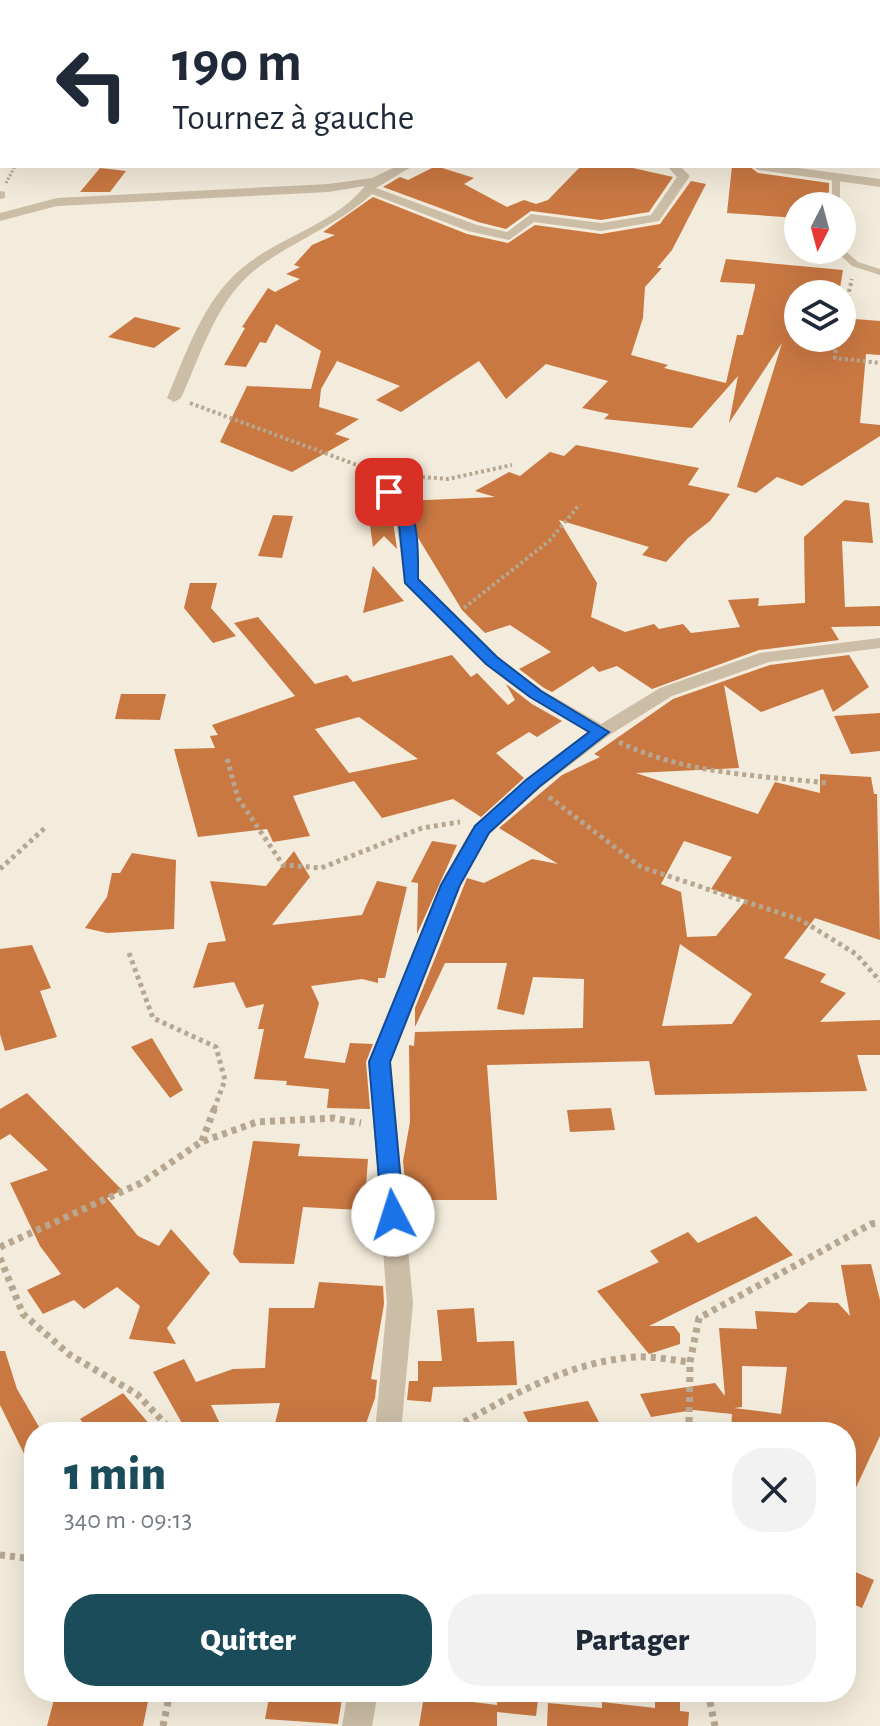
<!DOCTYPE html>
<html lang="fr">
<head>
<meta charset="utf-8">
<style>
  body { margin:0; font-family:"Alegreya Sans",sans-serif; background:#f2f2f3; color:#1f2937; height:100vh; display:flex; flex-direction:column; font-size:30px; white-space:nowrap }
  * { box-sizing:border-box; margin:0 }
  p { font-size:26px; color:#747a83 }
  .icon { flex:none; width:44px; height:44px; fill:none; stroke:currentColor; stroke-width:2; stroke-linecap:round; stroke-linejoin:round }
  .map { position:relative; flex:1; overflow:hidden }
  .drawer { position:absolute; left:24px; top:1422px; width:832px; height:280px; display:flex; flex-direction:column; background:#fff; border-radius:32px; box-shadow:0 8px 32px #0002 }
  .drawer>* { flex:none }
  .guide { position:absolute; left:0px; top:0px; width:880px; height:168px; box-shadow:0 8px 32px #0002; background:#fff; color:#1f2937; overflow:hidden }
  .needle { width:52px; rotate:186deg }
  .buttons { position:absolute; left:784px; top:192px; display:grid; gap:16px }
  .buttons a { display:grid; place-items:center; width:72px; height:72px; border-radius:50%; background:#fff; box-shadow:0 8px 32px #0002; font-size:40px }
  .pin { position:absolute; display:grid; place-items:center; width:68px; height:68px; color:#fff; margin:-34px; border-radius:16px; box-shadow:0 4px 12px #0006 }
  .me { position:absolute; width:88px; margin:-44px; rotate:355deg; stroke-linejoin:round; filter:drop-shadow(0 0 6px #0008) }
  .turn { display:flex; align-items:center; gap:28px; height:168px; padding:0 40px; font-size:36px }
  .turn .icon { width:104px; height:104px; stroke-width:2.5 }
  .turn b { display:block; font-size:56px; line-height:68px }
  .round { display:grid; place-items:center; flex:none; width:84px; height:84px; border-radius:32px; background:#f2f2f3 }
  .summary { display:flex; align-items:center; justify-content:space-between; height:136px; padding:0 40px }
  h1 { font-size:48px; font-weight:800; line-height:60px; color:#1b4c5a }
  .action { display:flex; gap:16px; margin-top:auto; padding:16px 40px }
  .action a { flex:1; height:92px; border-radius:32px; background:#1b4c5a; color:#fff; font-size:32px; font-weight:800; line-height:92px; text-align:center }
  .action a+a { background:#f2f2f3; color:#1f2937 }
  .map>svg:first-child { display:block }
</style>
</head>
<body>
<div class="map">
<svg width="880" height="1726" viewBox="0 0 880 1726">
  <rect width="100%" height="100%" fill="#f3ebdb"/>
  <path fill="#ca7842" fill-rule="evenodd" d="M436,166L474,178L464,184L507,207L524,200L536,204L548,200L581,166H624L673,177L649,212L601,220L531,211L506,229L478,222L383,187L400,177L408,180Z
    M732,166H749L758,173L829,183V191L824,203L798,200V218L727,213Z
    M100,168L126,171L110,192H80Z
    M691,181L706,184L672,250L657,268H662L645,287L643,318L631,355L668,365L664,368L726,383L737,335H743L755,287V284L720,282L726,259L843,270L839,294L798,291V338H842V318L880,321V355L866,354L860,423L880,425V436L802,486L777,477L756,493L737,487L782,343L729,423L738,376L692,428L604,419L609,414L582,408L608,381L546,364L506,399L479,361L401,412L376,400L400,386L337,361L321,389L319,407L359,419L335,434L350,439L292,472L220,442L247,386L311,389L321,351L276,324L266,343L260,342L246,367L224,365L245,328L242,327L268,288L275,292L300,279L286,274L300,267L294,265L312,245L335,235L323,232L373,197L467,234L508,243L535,225L601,234L660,224Z
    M135,317L181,328L154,348L108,337Z
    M576,445L699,468L688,485L730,494L710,521L688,538L666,562L642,555L649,547L559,520L597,583L591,617L625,632L654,624L659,629L683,624L691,633L740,627L728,600L759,598L758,606L805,603L804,537L845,500L869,503L873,543L842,541L845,607L880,606V626L831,627L839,640L759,650L652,689L617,666L599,672L593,666L552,692L544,688L519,669L551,652L510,625L485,633L462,610L417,536L415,518L404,501L495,497L475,491L509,472L520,476L550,452L564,456Z
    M381,502L393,521L397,549L384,536L373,547L367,503Z
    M273,515L293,516L282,558L258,556Z
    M373,566L404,601L363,613Z
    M190,583H217L211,608L236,636L213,643L184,608Z
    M258,617L315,684L347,675L353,682L452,655L471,677L477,673L508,705L515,700L506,684L532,704L562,721L537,737L529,732L496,753L524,778L481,817L453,799L382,818L354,781L293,796L310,836L273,842L267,829L198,837L174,749L215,748L210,736L218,735L212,725L295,696L234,623ZM359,717L418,759L349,773L315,729Z
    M849,655L869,687L833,712L823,689L761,712L724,685L739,768L636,773L758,814L775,782L820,793V774L871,777L874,794H877L880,940L815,918L784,958L826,974L820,982L846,993L820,1022L880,1020V1055H857L867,1091L655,1095L649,1061L487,1065L497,1200H407L403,1161L410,1122L409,1045L414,1046L415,1032L583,1028L584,979L533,977L524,1015L497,1009L507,963H445L415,1027V1008L467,878L484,883L532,859L558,864L499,828L562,775L600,757L594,754L673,699L770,665ZM684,841L732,857L711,889L746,900L716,936L687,937L681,892L661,884ZM680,944L752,994L732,1024L662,1026Z
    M121,694H166L160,720L115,719Z
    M880,713V751L851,754L834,716Z
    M432,841L457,845L417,934L418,883L411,882Z
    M294,851L310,877L272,925L362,915L377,881L407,887L385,978H378V983L362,979L311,986L319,1003L304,1058L345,1063L350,1043L373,1044L366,1062L370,1109L327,1108L329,1089L286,1085L287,1081L254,1079L264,1029H258L264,1004L246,1008L234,982L193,988L208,943L226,941L210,881L266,886Z
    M132,853L176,860L174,929L107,933L85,928L107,897L112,873H120Z
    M32,945L51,988L40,991L57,1037L5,1051L0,1034V949Z
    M152,1038L183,1090L170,1098L131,1047Z
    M27,1093L122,1190L107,1198L138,1236L159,1246L171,1229L210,1273L167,1328L176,1344L129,1339L140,1306L117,1287L84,1309L74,1300L43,1314L27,1290L61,1274L40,1246L10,1183L48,1170L10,1134L0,1140V1109Z
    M611,1108L615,1130L570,1132L567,1110Z
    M253,1141L300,1144L298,1156L368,1159L365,1199H361L360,1210L303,1207L294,1264L240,1263L233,1254Z
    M756,1216L793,1255L649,1326H674L680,1334V1344L649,1354L597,1291L659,1262L650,1251L688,1232L698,1243Z
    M871,1264L880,1300V1436L846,1509V1432H731L732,1414L693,1410L651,1417L640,1394L715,1383L725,1396L719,1328L757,1329L755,1311L796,1313L809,1302L838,1303L850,1316L841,1265ZM742,1366L787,1367L781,1414L734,1408L742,1407Z
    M319,1282L383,1286L384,1304L371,1379L377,1380L375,1398L363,1432H273L280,1403L211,1405L221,1426L204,1432H187L153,1372L184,1359L196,1382L233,1369L265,1368L269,1308H314Z
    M474,1308L477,1342L514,1341L517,1385L433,1387L431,1402L407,1400L409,1381H418V1361H442L437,1310Z
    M0,1351H5L17,1389L42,1432H34V1474L0,1405Z
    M123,1393L156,1432H90L80,1419Z
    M588,1401L604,1432H533L523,1412Z
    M846,1568L874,1580L862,1608L846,1601Z
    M56,1692H150L143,1726H47Z
    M270,1692H343L338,1724L265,1719Z
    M498,1692H539L536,1716L497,1712V1726H419L424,1696L497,1705Z
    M655,1697L680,1700V1711L689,1712L688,1726H547L548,1703L602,1708V1702L655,1708Z"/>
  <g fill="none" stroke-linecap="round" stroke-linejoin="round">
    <path stroke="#b7a791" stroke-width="3" stroke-dasharray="2 2" stroke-linecap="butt" d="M0,118L2,122
      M6,183L15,166"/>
    <path stroke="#b7a791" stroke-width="4" stroke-dasharray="3 3" stroke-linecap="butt" d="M842,321L852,279
      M837,338L835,358L880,363
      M190,403L357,465
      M398,475L448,479L512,465
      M464,608L549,541L580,504"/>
    <path stroke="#b7a791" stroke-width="5" stroke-dasharray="4 4" stroke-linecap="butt" d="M619,742C685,774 755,775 827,783
      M227,759L238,798L283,865L321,868L422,828L460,822
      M549,797L641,867L801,920L856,954L880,981
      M0,869L47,826
      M129,953L153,1018L216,1047L225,1080L214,1109"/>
    <path stroke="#b7a791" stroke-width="7" stroke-dasharray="5 5" stroke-linecap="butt" d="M202,1141L215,1107
      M0,1247L141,1183L201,1142L257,1122L333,1118L361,1123
      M0,1258L23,1314L70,1355L137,1394L173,1432
      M447,1432C505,1399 566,1362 635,1357C653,1356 672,1360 690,1362
      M689,1432L690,1362L699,1318L871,1224L880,1223
      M0,1555L34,1559
      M708,1692L715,1726
      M163,1726L170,1692"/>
    <path fill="#cbbda6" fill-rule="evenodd" d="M836,174L840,177V206H832V177Z
      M842,248L858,262L880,269V275L852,266L835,250H842Z"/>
    <path fill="#cbbda6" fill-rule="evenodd" d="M271,0H283L270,2Z
      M509,0H525L508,2Z
      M575,0H598L599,2H576Z
      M634,0H650L633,2Z
      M397,166H413L376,188L477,225L507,232L531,214L601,223L651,215L677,177L667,166H680L690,176L659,221L601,231L534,222L509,240L468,231L372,194C335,228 286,243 249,275C214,307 200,357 181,398L174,402L167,398C186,354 203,301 241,269C278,237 334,225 365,186L328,192L57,206L0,221V213L57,198L328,184L372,178Z
      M752,166H784L880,179V187L758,170Z
      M0,191L5,192V198L0,199Z
      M373,465L378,467L412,520L419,579L498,657L542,690L601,724L660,688L760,653L880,638V648L769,662L672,696L608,736L540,788L489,833L460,885L391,1062L413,1303L401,1432H375L387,1303L369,1062L440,885L471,830L526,780L589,733L530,698L486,665L405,584L396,520L365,470Z
      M348,1692H378L372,1726H342Z"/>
  </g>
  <path fill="#1a73e8" stroke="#114b97" stroke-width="2" d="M389,488C421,501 418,550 418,579L497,657L541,691L609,732L539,787L489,833L460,885L390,1062L404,1215L400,1221L393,1223L385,1221L382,1215L369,1062L441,885L475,826L526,780L589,732L530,697L486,664L405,583L398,514L382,492Z"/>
</svg>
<div class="buttons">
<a><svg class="needle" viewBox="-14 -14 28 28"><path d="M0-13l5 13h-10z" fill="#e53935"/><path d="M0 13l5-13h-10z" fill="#747a83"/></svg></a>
<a><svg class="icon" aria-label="layers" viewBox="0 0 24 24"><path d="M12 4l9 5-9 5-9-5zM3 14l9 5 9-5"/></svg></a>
</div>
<div class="pin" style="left:389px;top:492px;background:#d93025"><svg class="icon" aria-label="arrive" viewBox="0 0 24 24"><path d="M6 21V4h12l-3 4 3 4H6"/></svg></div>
<svg class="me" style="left:393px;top:1215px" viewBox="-20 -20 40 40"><circle r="19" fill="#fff"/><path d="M0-13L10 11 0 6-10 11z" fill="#1a73e8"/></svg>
<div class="guide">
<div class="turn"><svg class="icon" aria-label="left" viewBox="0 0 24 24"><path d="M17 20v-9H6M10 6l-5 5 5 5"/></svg><div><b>190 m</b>Tournez à gauche</div></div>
</div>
<section class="drawer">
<div class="summary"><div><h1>1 min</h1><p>340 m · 09:13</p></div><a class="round"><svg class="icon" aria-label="close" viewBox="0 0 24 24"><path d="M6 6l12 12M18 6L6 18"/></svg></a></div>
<div class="action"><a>Quitter</a><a>Partager</a></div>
</section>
</div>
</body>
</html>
